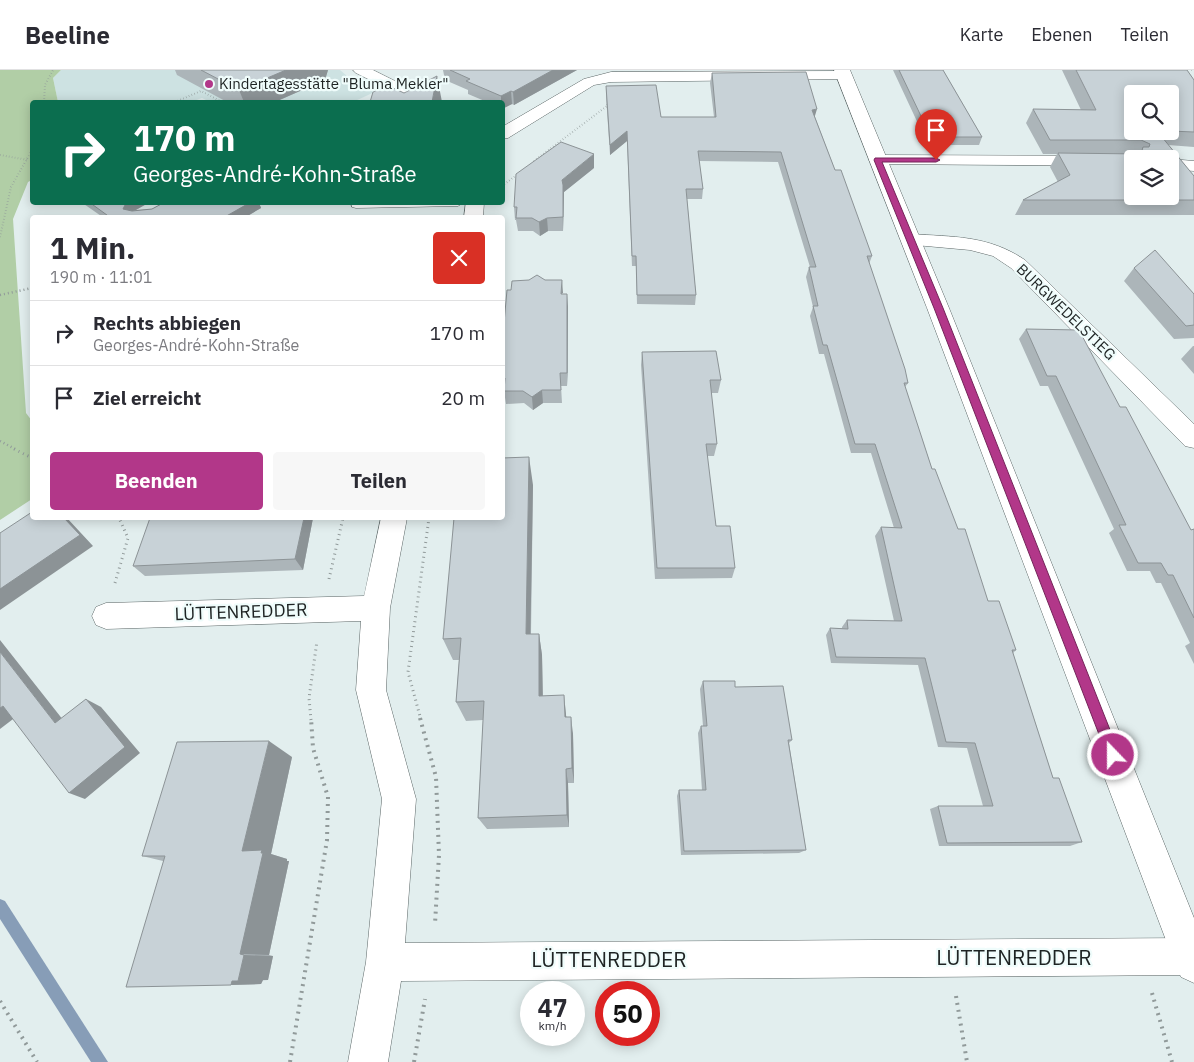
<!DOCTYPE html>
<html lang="de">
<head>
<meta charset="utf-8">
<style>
  body { margin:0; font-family:"IBM Plex Sans",sans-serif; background:#f7f7f7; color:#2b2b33; height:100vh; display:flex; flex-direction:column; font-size:19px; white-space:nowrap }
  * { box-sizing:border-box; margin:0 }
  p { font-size:16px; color:#7c7c81 }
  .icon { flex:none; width:28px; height:28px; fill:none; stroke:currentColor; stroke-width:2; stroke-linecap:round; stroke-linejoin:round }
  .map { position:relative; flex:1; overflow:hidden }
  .details { position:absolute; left:30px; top:145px; width:475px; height:305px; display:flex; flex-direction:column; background:#fff; border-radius:5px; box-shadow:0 2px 12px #0003 }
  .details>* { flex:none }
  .guide { position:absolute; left:30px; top:30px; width:475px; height:105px; border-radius:5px; box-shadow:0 2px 12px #0003; background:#0b6e4f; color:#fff; overflow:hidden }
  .fabs { position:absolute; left:1124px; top:15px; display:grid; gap:10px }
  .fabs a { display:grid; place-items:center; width:55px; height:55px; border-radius:5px; background:#fff; box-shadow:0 2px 12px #0003; font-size:25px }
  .speed { position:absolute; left:520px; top:911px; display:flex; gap:10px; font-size:25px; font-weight:700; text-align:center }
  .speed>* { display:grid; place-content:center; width:65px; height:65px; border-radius:50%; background:#fff; box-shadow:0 2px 12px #0003; line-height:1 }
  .speed small { font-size:12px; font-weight:400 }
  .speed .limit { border:8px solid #d22; background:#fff; color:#111 }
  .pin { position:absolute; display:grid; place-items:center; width:42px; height:42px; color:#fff; margin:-51px -21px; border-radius:50% 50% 50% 0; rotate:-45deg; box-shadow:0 0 5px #0007 }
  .pin .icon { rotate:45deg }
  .me { position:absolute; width:55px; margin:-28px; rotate:338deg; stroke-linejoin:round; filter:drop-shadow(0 0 4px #0008) }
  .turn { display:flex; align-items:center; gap:18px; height:105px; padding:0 20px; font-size:22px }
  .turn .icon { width:65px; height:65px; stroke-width:2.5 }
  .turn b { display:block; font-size:35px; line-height:42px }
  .round { display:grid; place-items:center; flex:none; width:52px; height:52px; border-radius:5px; background:#f7f7f7 }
  .head { display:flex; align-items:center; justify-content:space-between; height:85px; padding:0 20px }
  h1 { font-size:30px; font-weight:800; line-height:38px }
  .cta { display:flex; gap:10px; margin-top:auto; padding:10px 20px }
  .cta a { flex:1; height:58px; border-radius:5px; background:#b23789; color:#fff; font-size:20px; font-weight:800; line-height:58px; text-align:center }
  .cta a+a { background:#f7f7f7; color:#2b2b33 }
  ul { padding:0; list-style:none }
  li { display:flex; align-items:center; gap:15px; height:65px; padding:0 20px; border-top:1px solid #e1e1e2 }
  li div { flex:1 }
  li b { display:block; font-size:19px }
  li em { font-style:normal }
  header { display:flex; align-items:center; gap:30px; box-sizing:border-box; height:70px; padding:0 25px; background:#fff; border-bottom:1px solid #e1e1e2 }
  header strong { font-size:24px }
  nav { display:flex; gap:28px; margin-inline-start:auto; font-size:18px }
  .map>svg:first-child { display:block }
</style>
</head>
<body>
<header>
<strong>Beeline</strong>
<nav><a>Karte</a><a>Ebenen</a><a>Teilen</a></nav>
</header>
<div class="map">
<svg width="1194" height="992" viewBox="0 0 1194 992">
  <rect width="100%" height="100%" fill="#e2eeee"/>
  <path fill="#cde2e2" d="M61,0H340L347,6L379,20L353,32H210L202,28L191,32H58L53,8Z"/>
  <path fill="#b1cea6" d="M0,0H61L53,8L58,32H32V110L28,112L13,149L26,343L32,351V429L0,450Z"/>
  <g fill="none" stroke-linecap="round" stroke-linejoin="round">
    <path fill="#879db7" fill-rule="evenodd" d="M0,829L5,831L108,992H91L0,849Z"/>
    <g stroke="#5c6767" stroke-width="1">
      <path id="lane" d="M351,132H464L458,136L356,138L352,137Z"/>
    </g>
    <g stroke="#5c6767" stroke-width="1">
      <path id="street" d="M353,0H373L431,29L433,32H414L356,3Z
        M844,1L849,3L852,6L849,9L611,12L594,15L508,68L502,69V57L584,9L611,2Z
        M878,85L1132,86L1139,89H1132V96L872,94L869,90L872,86Z
        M1170,89L1194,91V101L1170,99Z
        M466,132H484L483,148H464Z
        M911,164C953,167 988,165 1025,190L1194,354V378L1185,376L1011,198L993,186L970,180L904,174L901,170L904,166Z
        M381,448H407L390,538L386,620L416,729L405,873L1192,868L1194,869V905L401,911L388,992H348L366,892L382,729L356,620L361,551L106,559L96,555L92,546L96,537L106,533L364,526Z"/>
    </g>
    <g stroke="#5c6767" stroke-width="1">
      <path id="secondary" d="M834,0H850L949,238L1194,848V913L1181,907L1175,894L927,238Z"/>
    </g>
    <path stroke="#919a9a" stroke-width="2" stroke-dasharray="0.5 2.5" stroke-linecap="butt" d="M1191,0H1194
      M44,32L45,15L53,0
      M175,32L201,21L222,32
      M0,85L28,90
      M534,91L607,36V33
      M502,116L518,104
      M0,167L11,117L32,80"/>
    <path stroke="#919a9a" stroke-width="2.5" stroke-dasharray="1 3" stroke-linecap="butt" d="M0,225L32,218
      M0,371L17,380"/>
    <path stroke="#919a9a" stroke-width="3" stroke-dasharray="1 4" stroke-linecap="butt" d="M14,379L32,388
      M329,509L343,448
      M115,513L128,468L119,448
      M311,650L309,628L317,571
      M421,650L408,602L429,448"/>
    <path stroke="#919a9a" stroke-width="4" stroke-dasharray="2 5" stroke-linecap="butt" d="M420,648L436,707L439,785L435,854
      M1152,923L1172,992
      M956,926L967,992
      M0,931L37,992
      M290,992L327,770L328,727L313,678L311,648
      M414,992L425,929"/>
    <use href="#lane" fill="#fff" fill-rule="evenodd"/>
    <use href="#street" fill="#fff" fill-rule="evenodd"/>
    <use href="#secondary" fill="#fff" fill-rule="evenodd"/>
  </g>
  <path fill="#acb5b9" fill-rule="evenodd" d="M175,0H328L325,10L275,32H227L177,5Z
    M443,0H577L514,35L512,34L502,39V32H487L468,24V20L445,10Z
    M893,0H943L982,67L979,75H928Z
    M1062,0H1187L1194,10V77L1168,75L1194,106V145H1015L1023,130L1058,112L1050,97L1057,84H1043L1026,53L1033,39L1081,40ZM1170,24V61H1132Z
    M712,3L815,47L835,100L872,186L869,194L908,313L905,317L932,399L958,459L988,531L1016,580L1013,583L1053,708L1082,772L1070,776H939L930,739L938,736H983L967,678L938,677L918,595L831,593L826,565L830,558H842V557L847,550L894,551L875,466L881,457L894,458L871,383H851L824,284H819L810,246L813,237L806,207L809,197H810L778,92L699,91L703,119L702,129H687L696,225L695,235L637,234L636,196H632L627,71L610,85L606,26V16L661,47H714L710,13Z
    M594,98L564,122L563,161H548L540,166L533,161H518L516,150H515L514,137Z
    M81,132H150L136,140L152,139L165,132H261L259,133L261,138L244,148H104Z
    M1134,198L1194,224V268L1174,269L1124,211Z
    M511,220L563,224L568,237V301L567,316H561L562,333H543L533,340L524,333L506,334L504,321H502V275Z
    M1026,259L1120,337L1191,460L1194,459V594L1185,576L1190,573L1161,513H1156L1150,501H1127L1109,463L1114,459L1048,316H1040L1019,269Z
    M1193,276H1194V304L1181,289Z
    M642,282L721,310L718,323H711L717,374L714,386H707L716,456L735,498L732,508L655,509L641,295Z
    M533,415L531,564H539L542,585L543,626L567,647L573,664L574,713H568L569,757L487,759L478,748L483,650L466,651L456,632L459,590H453L443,569Z
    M313,448L303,500L145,506L133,496Z
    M703,611L735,617L792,670L789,673L806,780L799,783L681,785L677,726L679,720H702L698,663L701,656H703L700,619Z
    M292,687L271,784L287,789V791H289L269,885L273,886L268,910H263L261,914L231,915L163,791L142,786Z"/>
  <path fill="#8c9396" d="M286,0H328L325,10L275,32H244L239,20Z
    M553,0H577L514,35L513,22Z
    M437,6L442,32H432Z
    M511,21L512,34L502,39V32H501V26Z
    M817,39L814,49L812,40Z
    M627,61V71L610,85V75Z
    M594,84V98L564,122L563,161L562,110Z
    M128,132H150L132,142L123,139L126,133Z
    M251,132H261L259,133L261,138L244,148H223Z
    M547,148L548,161L540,166L539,152Z
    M562,210L563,223L561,224Z
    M567,224L568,237L567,316Z
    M542,320L543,333L533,340L532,327Z
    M529,387L533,415L530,586L526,564Z
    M64,448H67L93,476L0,540V519Z
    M304,448H313L303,500L295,489Z
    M539,564L542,585L543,645L539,626Z
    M0,570L71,660L55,653L0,582Z
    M564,625L566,644L567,664L565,647Z
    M86,629L101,637L140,683L85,729L69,723Z
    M3,636L21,643L0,659V638Z
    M571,647L573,664L574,713L572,698Z
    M269,671L292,687L271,784L287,789V791H289L269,885L240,884L242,781Z
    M566,699L568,713L569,757L567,745Z
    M244,885L273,886L268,910L238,911Z
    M263,910L261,914L231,915L232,911Z"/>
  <path fill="#c8d2d7" stroke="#8c9396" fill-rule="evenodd" d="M201,0H286L239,20Z
    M450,0H553L513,22L511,21L501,26L466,11L470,9Z
    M899,0H943L982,67H931Z
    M1076,0H1187L1194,10V62L1170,61V24H1132V61H1157L1194,106V130H1023L1070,105L1058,83L1141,84L1143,77H1149L1150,74L1141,70H1050L1033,39L1096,40ZM1132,89H1170V126H1132Z
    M806,2L817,39L812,40L835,100H841L872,186H867L905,299L908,313H904L932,399H935L958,459H965L988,531H999L1016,580H1012L1053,708H1059L1082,772L947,773L938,736H993L975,673L946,672L925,588L836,587L830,558L848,559L847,550L902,551L881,457L902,458L875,374H855L827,275H823L813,236H818L809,197H816L781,82L698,81L703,119H686L696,225H637L636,186H632L627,61L610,75L606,16L656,15L661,47H716L712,3Z
    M437,6L432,32H370L373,22L387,15L404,23Z
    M561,72L594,84L562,110L563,115V147L547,148L539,152L532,148H516L517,137H514L516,104Z
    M89,132H128L126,133L123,139L132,141L152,139L165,132H251L223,148H111Z
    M1155,180L1194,224V255L1186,256L1134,198Z
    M537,205L545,210H562L561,224H567V303H560L561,320H542L532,327L523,321H504L505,308H502V275L507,220H511L512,211L529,210Z
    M1026,259L1079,260L1120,337H1126L1191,460L1194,459V548L1173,505H1168L1161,493H1138L1119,455H1126L1056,306H1047Z
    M716,281L721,310H710L717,374H706L716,456H730L735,498H657L642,282Z
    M529,387L526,564H539V626L564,625L565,647H571L572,698L566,699L567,745L478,748L484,631L456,632L461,568L443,569L454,448H502V388Z
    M32,442V448H64L80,465L0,519V463Z
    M150,448H304L295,489L133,496Z
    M0,582L55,653L86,629L125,677L69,723L3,636L0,638Z
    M703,611H735V617L783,616L792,670H788L806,780L684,781L679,720H706L701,656H707Z
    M269,671L242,781L262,780L261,783H263L240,884L244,885L238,911H232L231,915L126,917L165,786H142L177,672Z"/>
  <path fill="#b23789" stroke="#742459" d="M875,88H936L940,90L936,92H882L943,238L1120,685L1118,689L1113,691L1109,689L1107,685L934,238L874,90Z"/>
  <circle fill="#b23789" stroke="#effcfb" stroke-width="2" cx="209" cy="14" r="5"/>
  <g text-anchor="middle" stroke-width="4.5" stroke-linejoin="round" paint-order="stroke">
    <g font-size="15" fill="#1e2323" stroke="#effcfb" text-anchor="start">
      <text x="219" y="19">Kindertagesstätte "Bluma Mekler"</text>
    </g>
    <g font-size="15" fill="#1e2323" stroke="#effcfb">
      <text transform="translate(1066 242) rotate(44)" y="5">BURGWEDELSTIEG</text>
    </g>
    <g font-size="18" fill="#1e2323" stroke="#effcfb">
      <text transform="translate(241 542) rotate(-2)" y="6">LÜTTENREDDER</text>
    </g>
    <g font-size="21" fill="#1e2323" stroke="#effcfb">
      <text x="1014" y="895">LÜTTENREDDER</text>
      <text x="609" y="897">LÜTTENREDDER</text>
    </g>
  </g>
</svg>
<div class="fabs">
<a><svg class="icon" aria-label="search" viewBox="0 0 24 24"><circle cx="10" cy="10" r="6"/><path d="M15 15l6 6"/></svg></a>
<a><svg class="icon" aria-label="layers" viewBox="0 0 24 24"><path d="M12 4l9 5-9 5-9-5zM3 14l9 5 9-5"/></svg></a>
</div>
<div class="speed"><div>47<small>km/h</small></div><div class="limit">50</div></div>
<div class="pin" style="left:936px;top:90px;background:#d93025"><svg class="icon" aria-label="arrive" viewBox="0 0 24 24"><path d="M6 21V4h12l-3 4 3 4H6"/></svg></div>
<svg class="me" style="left:1113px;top:685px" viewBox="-20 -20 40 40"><circle r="17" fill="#b23789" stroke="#fff" stroke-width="3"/><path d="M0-11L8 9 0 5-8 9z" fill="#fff"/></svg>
<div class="guide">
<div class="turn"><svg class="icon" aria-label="right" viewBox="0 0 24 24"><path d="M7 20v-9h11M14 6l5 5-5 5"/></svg><div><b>170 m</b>Georges-André-Kohn-Straße</div></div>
</div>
<section class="details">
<div class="head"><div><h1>1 Min.</h1><p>190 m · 11:01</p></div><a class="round" style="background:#d93025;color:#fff"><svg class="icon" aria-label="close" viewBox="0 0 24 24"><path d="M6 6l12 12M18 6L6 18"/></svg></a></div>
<ul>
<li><svg class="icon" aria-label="right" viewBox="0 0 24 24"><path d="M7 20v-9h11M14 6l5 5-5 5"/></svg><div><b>Rechts abbiegen</b><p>Georges-André-Kohn-Straße</p></div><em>170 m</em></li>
<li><svg class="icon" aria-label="arrive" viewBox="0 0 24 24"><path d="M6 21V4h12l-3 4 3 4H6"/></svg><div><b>Ziel erreicht</b></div><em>20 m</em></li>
</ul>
<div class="cta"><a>Beenden</a><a>Teilen</a></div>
</section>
</div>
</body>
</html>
